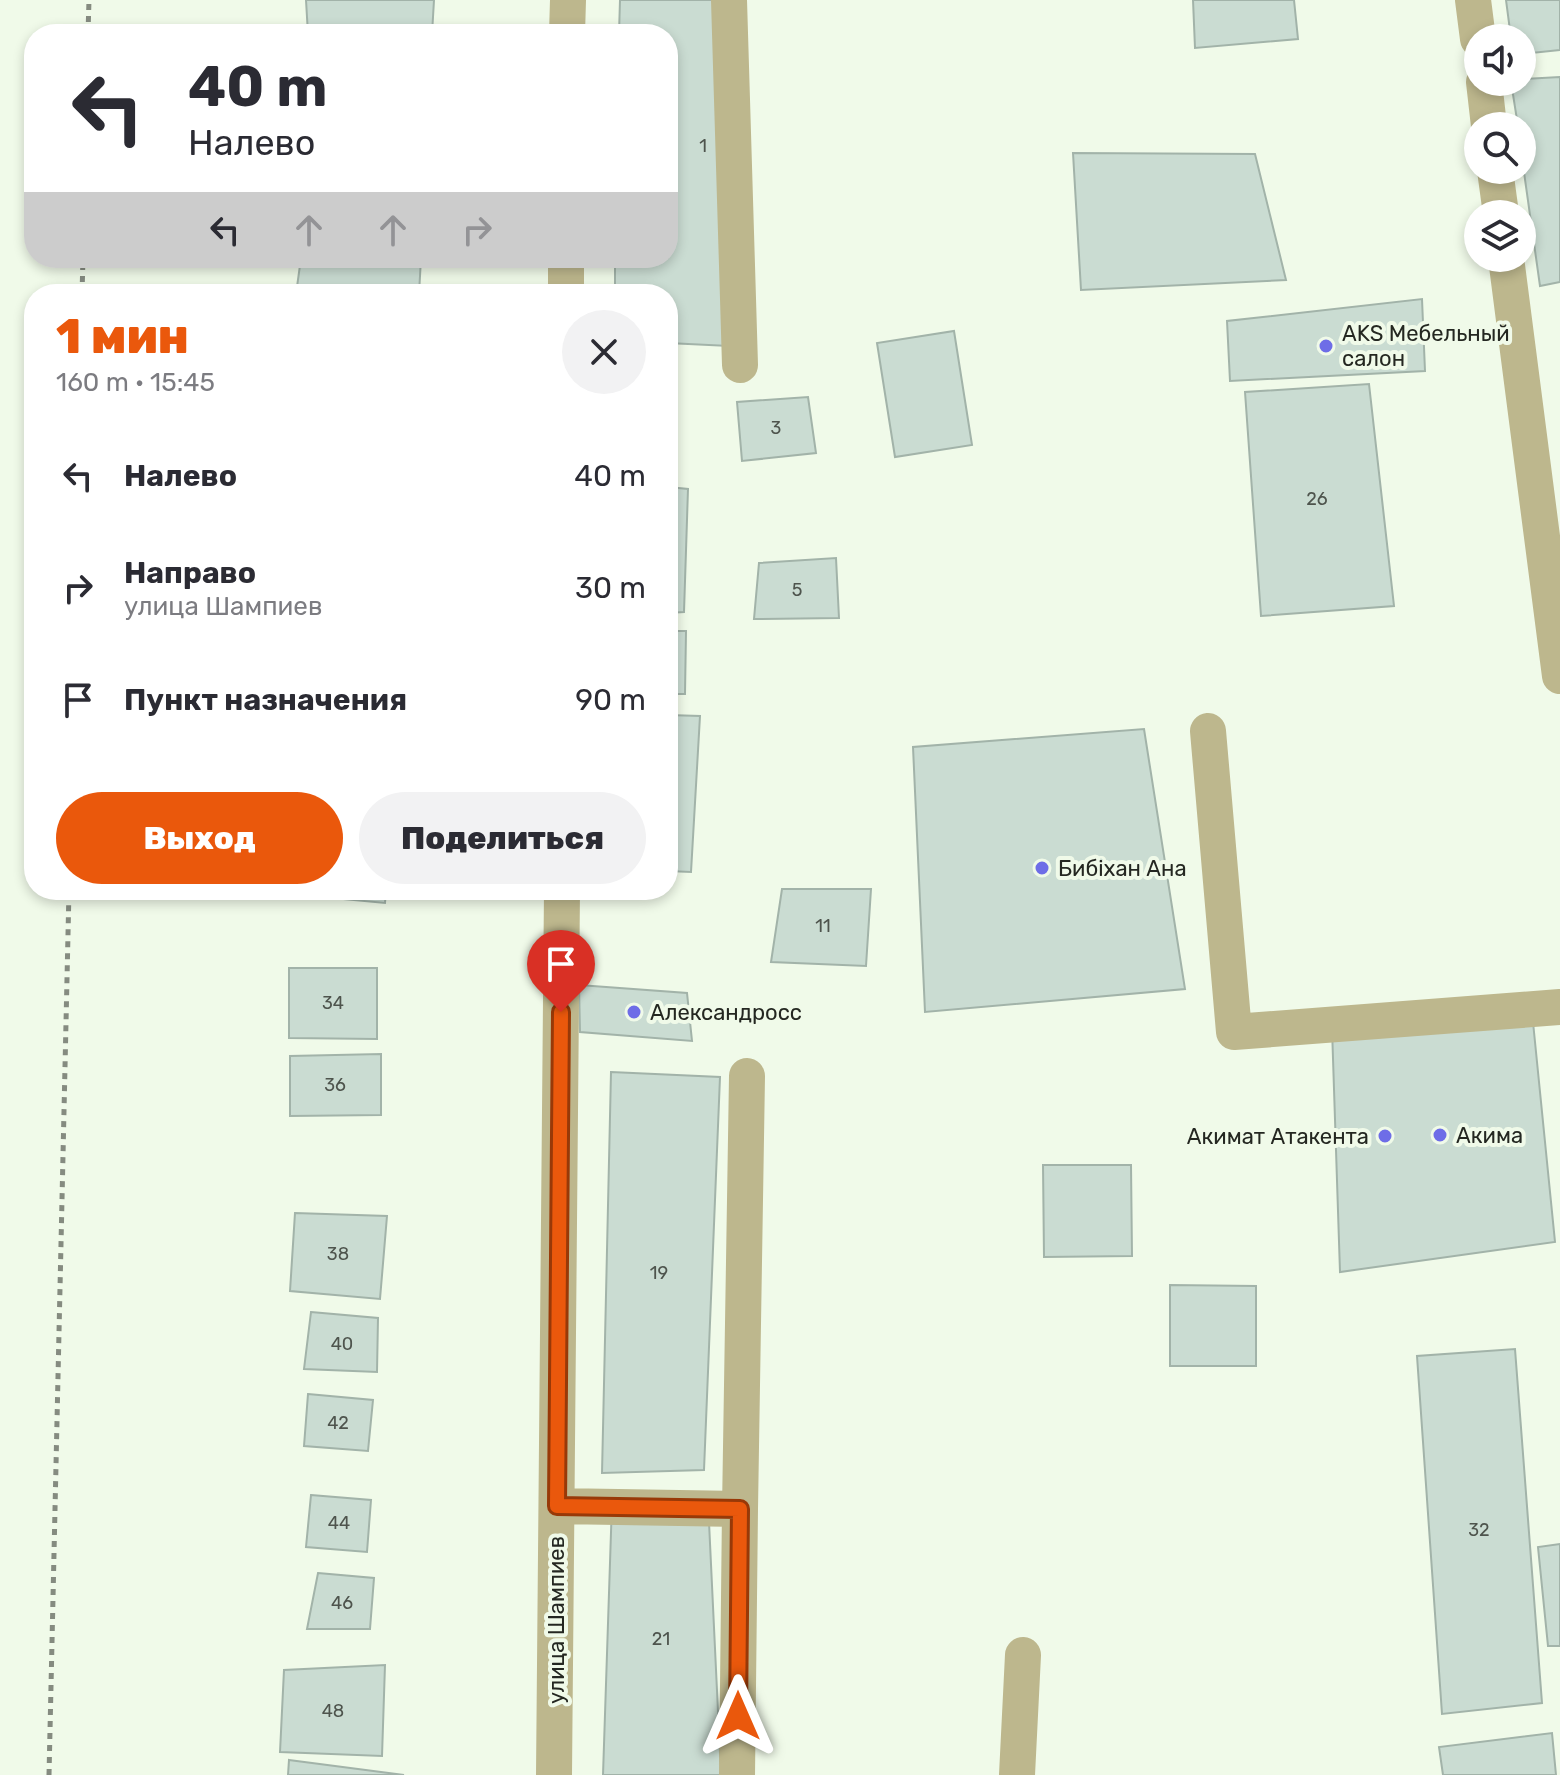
<!DOCTYPE html>
<html lang="ru">
<head>
<meta charset="utf-8">
<style>
  body { margin:0; font-family:Rubik,sans-serif; background:#f2f2f3; color:#2b2b33; height:100vh; display:flex; flex-direction:column; font-size:30px; white-space:nowrap }
  * { box-sizing:border-box; margin:0 }
  p { font-size:26px; color:#7c7c81 }
  .icon { flex:none; width:44px; height:44px; fill:none; stroke:currentColor; stroke-width:2; stroke-linecap:round; stroke-linejoin:round }
  .map { position:relative; flex:1; overflow:hidden }
  .panel { position:absolute; left:24px; top:284px; width:654px; height:616px; display:flex; flex-direction:column; background:#fff; border-radius:32px; box-shadow:0 4px 12px #0003 }
  .panel>* { flex:none }
  .guide { position:absolute; left:24px; top:24px; width:654px; height:244px; border-radius:32px; box-shadow:0 4px 12px #0003; background:#fff; color:#2b2b33; overflow:hidden }
  .fabs { position:absolute; left:1464px; top:24px; display:grid; gap:16px }
  .fabs a { display:grid; place-items:center; width:72px; height:72px; border-radius:50%; background:#fff; box-shadow:0 4px 12px #0003; font-size:40px }
  .pin { position:absolute; display:grid; place-items:center; width:68px; height:68px; color:#fff; margin:-82px -34px; border-radius:50% 50% 50% 0; rotate:-45deg; box-shadow:0 0 8px #0007 }
  .pin .icon { rotate:45deg }
  .me { position:absolute; width:88px; margin:-44px; rotate:0deg; stroke-linejoin:round; filter:drop-shadow(0 0 6px #0008) }
  .turn { display:flex; align-items:center; gap:28px; height:168px; padding:0 32px; font-size:36px }
  .turn .icon { width:104px; height:104px; stroke-width:2.5 }
  .turn b { display:block; font-size:56px; line-height:68px }
  .lanes { display:flex; align-items:center; height:76px; padding:0 32px; background:#0003; justify-content:center; gap:40px; direction:ltr }
  .lanes .off { opacity:.35 }
  .round { display:grid; place-items:center; flex:none; width:84px; height:84px; border-radius:42px; background:#f2f2f3 }
  .headline { display:flex; align-items:center; justify-content:space-between; height:136px; padding:0 32px }
  h1 { font-size:48px; font-weight:800; line-height:60px; color:#ea580c }
  .button { display:flex; gap:16px; margin-top:auto; padding:16px 32px }
  .button a { flex:1; height:92px; border-radius:48px; background:#ea580c; color:#fff; font-size:32px; font-weight:800; line-height:92px; text-align:center }
  .button a+a { background:#f2f2f3; color:#2b2b33 }
  ul { padding:0; list-style:none }
  li { display:flex; align-items:center; gap:24px; height:112px; padding:0 32px }
  li div { flex:1 }
  li b { display:block; font-size:30px }
  li em { font-style:normal }
  .map>svg:first-child { display:block }
</style>
</head>
<body>
<div class="map">
<svg width="1560" height="1775" viewBox="0 0 1560 1775">
  <rect width="100%" height="100%" fill="#f0fae9"/>
  <path fill="#cadcd2" stroke="#a2b3a9" stroke-width="2" d="M306,0H434L432,34H308Z
    M620,0H746L729,346L668,343V294H615V258H668V34H619Z
    M1193,0H1294L1298,39L1195,48Z
    M1506,0H1560V50L1522,54V38H1511Z
    M1560,77V282L1540,286L1522,158V126H1518L1511,82H1522V79Z
    M1073,153L1255,154L1286,280L1081,290Z
    M301,258H421L419,294H296Z
    M1422,299L1425,371L1230,381L1227,321Z
    M954,331L972,445L895,457L877,343Z
    M1369,384L1394,606L1261,616L1245,392Z
    M808,397L816,453L742,461L737,402Z
    M668,487L688,489L684,612L668,613Z
    M836,558L839,618L754,619L759,563Z
    M668,631H686L685,694H668Z
    M668,715L700,716L691,872L668,871Z
    M1144,729L1185,989L925,1012L913,747Z
    M782,889H871L866,966L771,962Z
    M312,890H386L385,903L312,896Z
    M289,968H377V1039L289,1038Z
    M579,985L687,993L692,1041L580,1032Z
    M1533,1022L1555,1242L1340,1272L1332,1028Z
    M381,1054V1115L290,1116V1056Z
    M611,1072L720,1077L704,1470L602,1473Z
    M1043,1165H1131L1132,1256L1044,1257Z
    M295,1213L387,1216L380,1299L290,1291Z
    M1170,1285L1256,1286V1366H1170Z
    M311,1312L378,1318L377,1372L304,1369Z
    M1515,1349L1542,1703L1442,1714L1417,1356Z
    M308,1394L373,1400L368,1451L304,1446Z
    M311,1495L371,1500L367,1552L306,1547Z
    M708,1501L721,1775H603L612,1502Z
    M1560,1544V1646H1548L1538,1547Z
    M318,1573L374,1578L370,1629H307Z
    M385,1665L382,1756L280,1752L284,1670Z
    M1552,1733L1556,1775H1443L1439,1747Z
    M289,1760L404,1775H288Z"/>
  <g fill="none" stroke-linecap="round" stroke-linejoin="round">
    <path stroke="#858b80" stroke-width="5" stroke-dasharray="6 6" stroke-linecap="butt" d="M88,34L89,0
      M82,294L83,258
      M49,1775L69,890"/>
    <path stroke="#bdb78d" stroke-width="36" d="M729,0L740,365
      M1473,0L1478,39
      M567,34L568,0
      M1484,82L1489,126
      M1495,170L1501,214
      M1506,258L1560,676
      M566,294V258
      M1208,731L1234,1032L1560,1007
      M557,1506L740,1509L737,1775
      M740,1509L747,1076
      M554,1775L562,890
      M1017,1775L1023,1655"/>
  </g>
  <g fill="none" stroke-linecap="round" stroke-linejoin="round">
    <g stroke="#983908" stroke-width="20">
      <path id="route" d="M561,1012L557,1506L740,1509L738,1716"/>
    </g>
    <use href="#route" stroke="#ea580c" stroke-width="14"/>
  </g>
  <g fill="#6e6de7" stroke="#f0fae9" stroke-width="3">
    <circle cx="1326" cy="346" r="8"/>
    <circle cx="1042" cy="868" r="8"/>
    <circle cx="634" cy="1012" r="8"/>
    <circle cx="1440" cy="1135" r="8"/>
    <circle cx="1385" cy="1136" r="8"/>
  </g>
  <g text-anchor="middle" stroke-width="8" stroke-linejoin="round" paint-order="stroke">
    <g font-size="18" fill="#4e544d">
      <text x="703" y="152">1</text>
      <text x="776" y="434">3</text>
      <text x="1317" y="505">26</text>
      <text x="797" y="596">5</text>
      <text x="823" y="932">11</text>
      <text x="333" y="1009">34</text>
      <text x="335" y="1091">36</text>
      <text x="338" y="1260">38</text>
      <text x="659" y="1279">19</text>
      <text x="342" y="1350">40</text>
      <text x="338" y="1429">42</text>
      <text x="339" y="1529">44</text>
      <text x="1479" y="1536">32</text>
      <text x="342" y="1609">46</text>
      <text x="661" y="1645">21</text>
      <text x="333" y="1717">48</text>
    </g>
    <g font-size="22" fill="#242721" stroke="#f0fae9" text-anchor="start">
      <text x="1342" y="341">AKS Мебельный<tspan x="1342" dy="25">салон</tspan></text>
      <text x="1058" y="876">Бибіхан Ана</text>
      <text x="650" y="1020">Александросс</text>
      <text x="1456" y="1143">Акима</text>
      <text x="1369" y="1144" text-anchor="end">Акимат Атакента</text>
    </g>
    <g font-size="22" fill="#242721" stroke="#f0fae9">
      <text transform="translate(556 1620) rotate(-90)" y="8">улица Шампиев</text>
    </g>
  </g>
</svg>
<div class="fabs">
<a><svg class="icon" aria-label="sound" viewBox="0 0 24 24"><path d="M4 9h4l5-4v14l-5-4H4zM17 9q2 3 0 6"/></svg></a>
<a><svg class="icon" aria-label="search" viewBox="0 0 24 24"><circle cx="10" cy="10" r="6"/><path d="M15 15l6 6"/></svg></a>
<a><svg class="icon" aria-label="layers" viewBox="0 0 24 24"><path d="M12 4l9 5-9 5-9-5zM3 14l9 5 9-5"/></svg></a>
</div>
<div class="pin" style="left:561px;top:1012px;background:#d93025"><svg class="icon" aria-label="arrive" viewBox="0 0 24 24"><path d="M6 21V4h12l-3 4 3 4H6"/></svg></div>
<svg class="me" style="left:738px;top:1716px" viewBox="-20 -20 40 40"><path d="M0-17L14 15 0 8-14 15z" fill="#ea580c" stroke="#fff" stroke-width="4"/></svg>
<div class="guide">
<div class="turn"><svg class="icon" aria-label="left" viewBox="0 0 24 24"><path d="M17 20v-9H6M10 6l-5 5 5 5"/></svg><div><b>40 m</b>Налево</div></div>
<div class="lanes"><svg class="icon" aria-label="left" viewBox="0 0 24 24"><path d="M17 20v-9H6M10 6l-5 5 5 5"/></svg><svg class="icon off" aria-label="ahead" viewBox="0 0 24 24"><path d="M12 20V5M6 11l6-6 6 6"/></svg><svg class="icon off" aria-label="ahead" viewBox="0 0 24 24"><path d="M12 20V5M6 11l6-6 6 6"/></svg><svg class="icon off" aria-label="right" viewBox="0 0 24 24"><path d="M7 20v-9h11M14 6l5 5-5 5"/></svg></div>
</div>
<section class="panel">
<div class="headline"><div><h1>1 мин</h1><p>160 m · 15:45</p></div><a class="round"><svg class="icon" aria-label="close" viewBox="0 0 24 24"><path d="M6 6l12 12M18 6L6 18"/></svg></a></div>
<ul>
<li><svg class="icon" aria-label="left" viewBox="0 0 24 24"><path d="M17 20v-9H6M10 6l-5 5 5 5"/></svg><div><b>Налево</b></div><em>40 m</em></li>
<li><svg class="icon" aria-label="right" viewBox="0 0 24 24"><path d="M7 20v-9h11M14 6l5 5-5 5"/></svg><div><b>Направо</b><p>улица Шампиев</p></div><em>30 m</em></li>
<li><svg class="icon" aria-label="arrive" viewBox="0 0 24 24"><path d="M6 21V4h12l-3 4 3 4H6"/></svg><div><b>Пункт назначения</b></div><em>90 m</em></li>
</ul>
<div class="button"><a>Выход</a><a>Поделиться</a></div>
</section>
</div>
</body>
</html>
